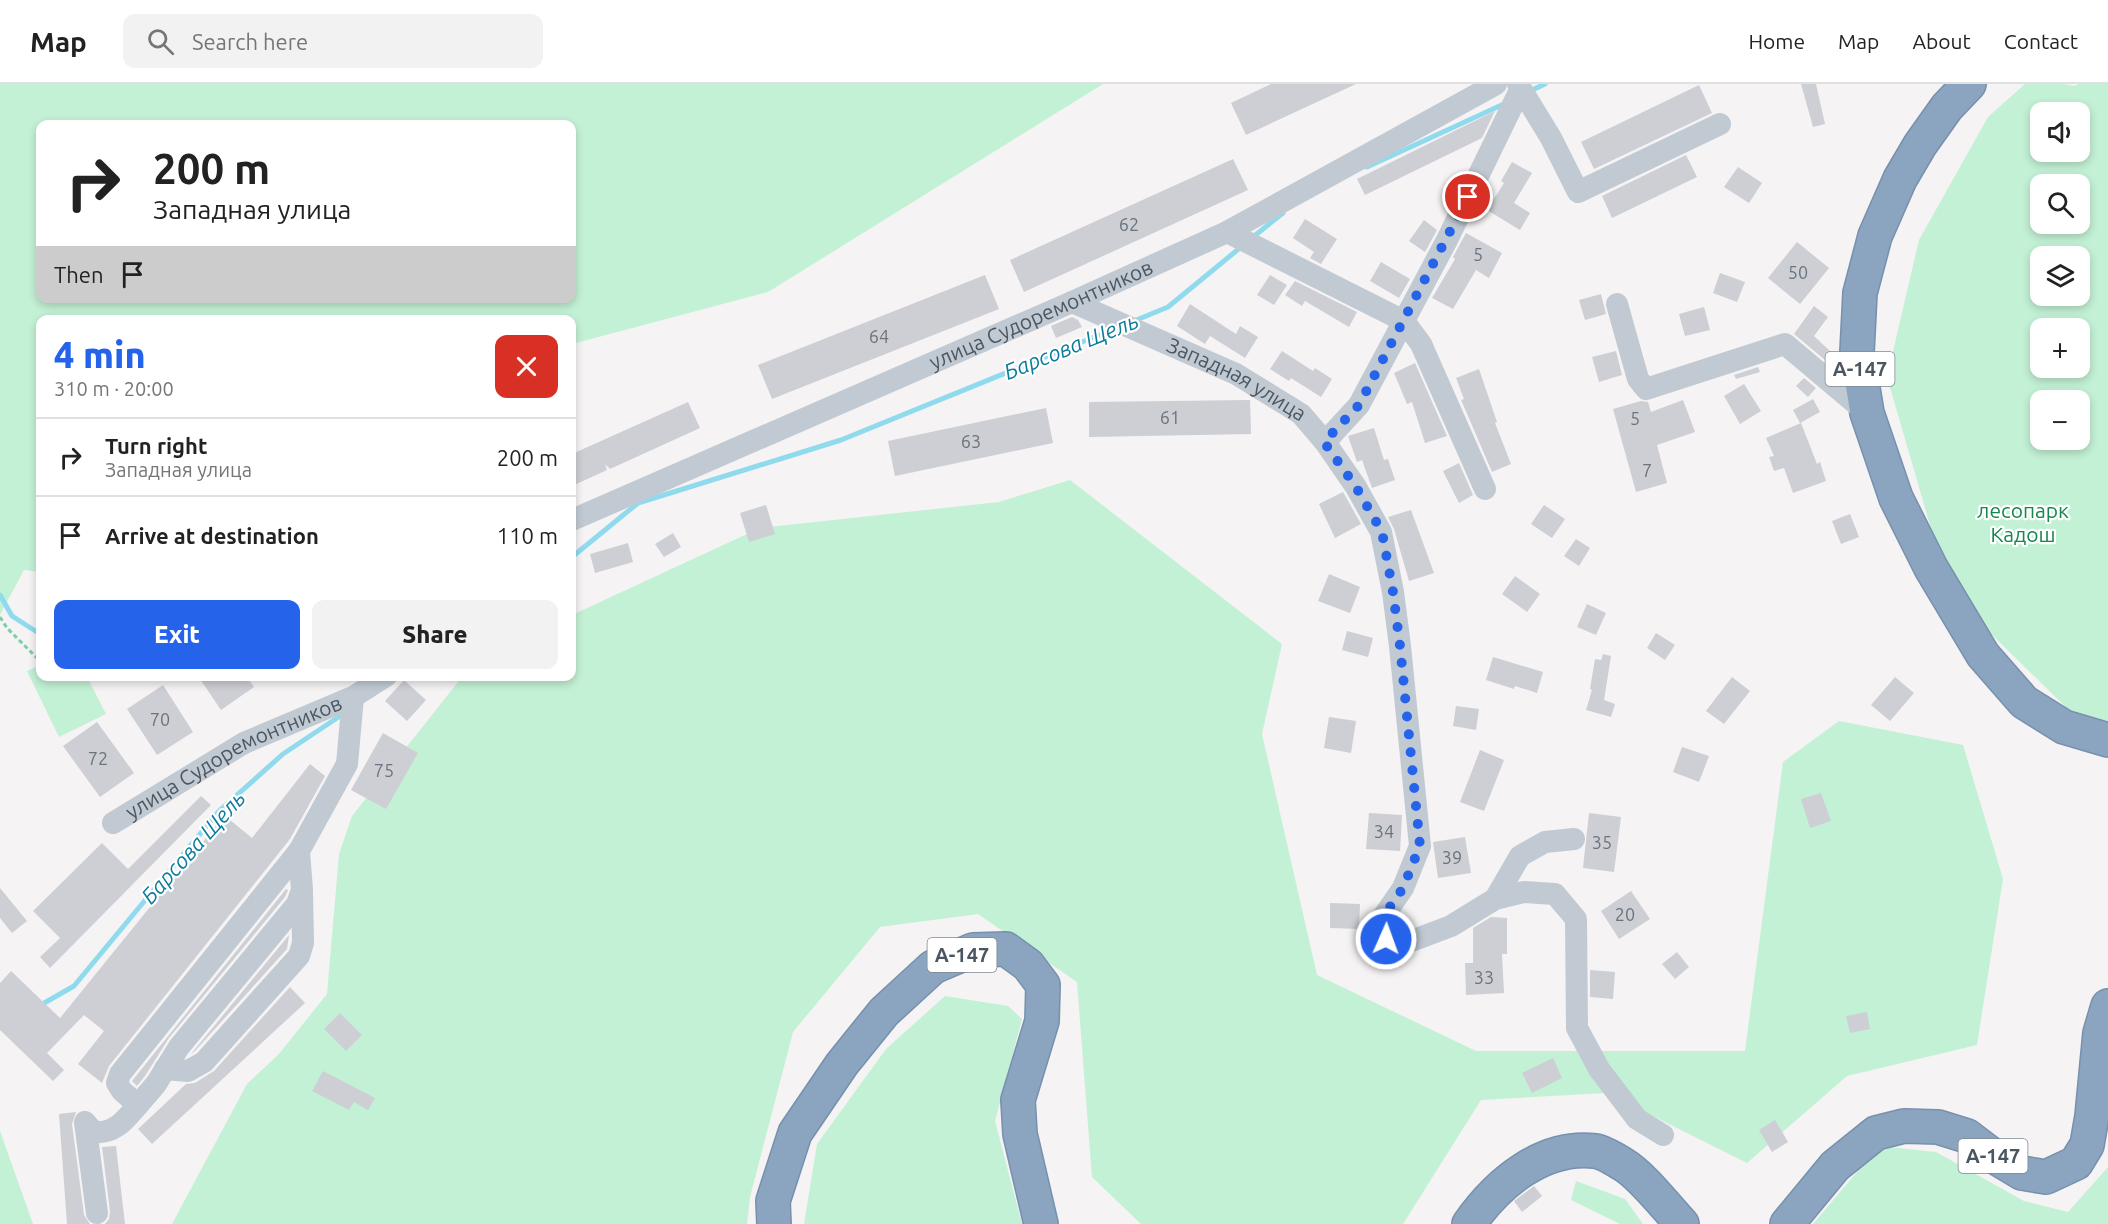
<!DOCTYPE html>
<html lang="en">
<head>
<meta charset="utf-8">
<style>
  body { margin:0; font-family:Ubuntu,sans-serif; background:#f2f2f2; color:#222; height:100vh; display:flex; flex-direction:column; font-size:22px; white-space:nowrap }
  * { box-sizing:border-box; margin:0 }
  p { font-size:20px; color:#767676 }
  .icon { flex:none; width:33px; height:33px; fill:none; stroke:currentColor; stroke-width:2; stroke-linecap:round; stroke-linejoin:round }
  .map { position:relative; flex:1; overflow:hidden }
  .details { position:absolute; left:36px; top:231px; width:540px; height:366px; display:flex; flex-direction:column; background:#fff; border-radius:12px; box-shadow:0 3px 9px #0003 }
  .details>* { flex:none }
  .hud { position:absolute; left:36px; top:36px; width:540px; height:183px; border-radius:12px; box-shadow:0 3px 9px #0003; background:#fff; color:#222; overflow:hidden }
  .fabs { position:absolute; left:2030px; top:18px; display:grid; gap:12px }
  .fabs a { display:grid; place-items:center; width:60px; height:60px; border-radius:12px; background:#fff; box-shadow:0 3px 9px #0003; font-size:30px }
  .pin { position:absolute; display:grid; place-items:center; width:51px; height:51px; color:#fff; margin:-26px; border:3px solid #fff; border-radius:50%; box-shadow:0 2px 6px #0007 }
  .me { position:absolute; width:66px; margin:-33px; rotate:2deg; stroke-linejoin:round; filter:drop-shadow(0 0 4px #0008) }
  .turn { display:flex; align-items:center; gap:21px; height:126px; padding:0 18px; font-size:27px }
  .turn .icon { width:78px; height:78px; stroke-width:2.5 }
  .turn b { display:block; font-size:42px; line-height:51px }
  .then { display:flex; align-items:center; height:57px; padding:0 18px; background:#0003; gap:12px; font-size:22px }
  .round { display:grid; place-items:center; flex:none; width:63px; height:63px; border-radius:12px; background:#f2f2f2 }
  .summary { display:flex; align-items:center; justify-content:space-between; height:102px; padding:0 18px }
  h1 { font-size:36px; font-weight:800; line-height:45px; color:#2563eb }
  .primary-button { display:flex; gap:12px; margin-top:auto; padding:12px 18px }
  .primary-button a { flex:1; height:69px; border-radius:12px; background:#2563eb; color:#fff; font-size:24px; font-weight:800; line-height:69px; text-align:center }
  .primary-button a+a { background:#f2f2f2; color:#222 }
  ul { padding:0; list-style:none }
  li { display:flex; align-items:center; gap:18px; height:78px; padding:0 18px; border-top:2px solid #e0e0e0 }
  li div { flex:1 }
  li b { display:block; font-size:22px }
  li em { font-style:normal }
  header { display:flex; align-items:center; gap:36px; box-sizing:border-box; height:84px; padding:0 30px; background:#fff; border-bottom:2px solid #e0e0e0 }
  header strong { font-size:28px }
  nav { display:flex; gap:33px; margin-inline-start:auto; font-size:21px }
  .search { width:420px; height:54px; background:#f2f2f2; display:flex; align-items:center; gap:15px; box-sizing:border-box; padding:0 21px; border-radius:12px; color:#767676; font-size:22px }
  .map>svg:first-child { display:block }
</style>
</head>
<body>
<header>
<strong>Map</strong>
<div class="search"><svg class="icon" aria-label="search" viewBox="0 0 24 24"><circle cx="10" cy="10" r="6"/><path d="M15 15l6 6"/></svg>Search here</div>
<nav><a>Home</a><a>Map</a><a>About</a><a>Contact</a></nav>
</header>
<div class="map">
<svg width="2108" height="1140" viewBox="0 0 2108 1140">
  <rect width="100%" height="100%" fill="#f5f3f3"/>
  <path fill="#c3f1d5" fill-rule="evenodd" d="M0,0H1103L768,208L572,260V236H40V488L24,486L0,531ZM572,40V214H40V40Z
    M2025,0H2064L2075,2L2078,0H2108V642L2083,640L1976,535L1932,448L1887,293L1919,156L1988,33ZM2040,28H2079V68H2040ZM2040,100H2079V140H2040ZM2040,172H2079V212H2040ZM2040,244H2079V284H2040ZM2040,316H2079V356H2040Z
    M1070,396L1282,560L1262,650L1317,891L1476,967H1745L1783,678L1839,637L1963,661L2003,795L1977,961L1847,992L1747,1079L1607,1009L1481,1016L1403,1140H1141L1092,1093L1077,898L978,830L880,843L793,948L750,1113L747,1140H172L247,1000L279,970L327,910L339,770L352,732L462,593L572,592V531L760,444L999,418Z
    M40,581V592L87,593L106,630L59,653L27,587Z
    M945,912L1008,922L1022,935L995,1037L1022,1140H804L817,1060L886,965Z
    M0,1047L33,1140H0Z
    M1879,1062L1936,1068L2024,1117L2068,1128L2108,1083V1140H1813Z
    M1576,1097L1625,1115L1643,1140H1620L1571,1116Z"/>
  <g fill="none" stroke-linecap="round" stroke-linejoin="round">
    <path stroke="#90daee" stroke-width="5" d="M1530,7L1545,0
      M1367,83L1506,19
      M1253,153L1283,129
      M1134,237L1168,223L1241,163
      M572,473L638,419L841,356L1114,245
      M0,511L12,532L40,550
      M39,922L74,902L219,727L283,670L346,628"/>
  </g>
  <path fill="#cdcfd5" d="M1271,0H1356L1246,51L1231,19Z
    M1801,0H1816L1825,40L1813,43Z
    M1699,1L1712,29L1594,85L1581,58Z
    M1495,27L1482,54L1365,111L1357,95Z
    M1686,71L1697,93L1612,134L1602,112Z
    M1233,75L1248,106L1024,208L1010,176Z
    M1512,78L1532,89L1514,119L1530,129L1520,146L1487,126L1504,99L1501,97Z
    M1738,83L1762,99L1749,119L1724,103Z
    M1305,135L1337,155L1321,180L1310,174L1314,168L1293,154Z
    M1424,136L1437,146L1425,168L1409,157Z
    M1466,149L1502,169L1489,194L1476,186L1453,225L1432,214L1455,175L1453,173Z
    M1797,158L1829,184L1800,220L1768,194Z
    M1381,178L1410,195L1399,214L1370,197Z
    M1720,189L1745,198L1737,218L1713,209Z
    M985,191L999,225L772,315L758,281Z
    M1270,191L1287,201L1274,221L1257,211Z
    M1295,197L1357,228L1349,243L1305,217L1302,222L1285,211Z
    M1601,210L1606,230L1585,236L1579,216Z
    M1190,220L1236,250L1240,242L1258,253L1245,274L1210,252L1205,260L1177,242Z
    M1814,222L1828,233L1814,252L1832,269L1825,276L1794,250Z
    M1704,223L1710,246L1685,252L1679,230Z
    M1072,233L1078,236L1082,243L1056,254L1051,242Z
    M1282,267L1313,287L1315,284L1332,295L1321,313L1291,294L1289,297L1270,285Z
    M1616,267L1622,291L1599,298L1592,273Z
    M1415,279L1447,352L1425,359L1412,318L1407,320L1394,289Z
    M1758,283L1760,288L1736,295L1734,291Z
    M1479,285L1497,338L1495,339L1511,380L1492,388L1462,318L1461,316L1464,315L1456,294Z
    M1804,294L1816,304L1808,313L1796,302Z
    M1744,300L1761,327L1740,340L1724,312Z
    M1813,315L1820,328L1800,339L1793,326Z
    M1250,316L1251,350L1089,353V318Z
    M1683,316L1695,348L1657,361L1667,399L1636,408L1613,325L1641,317L1648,318L1651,328Z
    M688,318L700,344L610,385L605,380L607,386L572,402V370Z
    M1046,324L1053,359L895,392L888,357Z
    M1801,339L1817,380L1820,378L1826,397L1793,409L1784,384L1774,387L1769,373L1774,372L1766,354Z
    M1374,344L1384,376L1388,375L1395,396L1372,404L1362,376L1357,378L1348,352Z
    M1459,379L1473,411L1459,419L1443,387Z
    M1343,408L1361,440L1335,454L1319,420Z
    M766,421L775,450L749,458L740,429Z
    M1544,421L1565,435L1552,454L1531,440Z
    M1411,426L1434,489L1409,497L1394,445L1388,433Z
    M1850,430L1859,453L1841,460L1832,437Z
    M673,449L681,463L664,473L655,460Z
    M1576,455L1590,464L1579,482L1564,472Z
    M628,459L633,478L595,489L590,470Z
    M1329,490L1360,503L1350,529L1318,517Z
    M1515,492L1540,510L1527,528L1502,510Z
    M1587,520L1606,529L1596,551L1577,543Z
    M1347,547L1373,554L1368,573L1342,566Z
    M1656,549L1675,561L1665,576L1647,564Z
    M1603,570L1611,572L1604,616L1615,620L1611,633L1586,626L1592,606L1590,605L1595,575L1601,576Z
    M1493,573L1543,588L1537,609L1515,602L1514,605L1486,596Z
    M198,592H246L254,603L221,626Z
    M1732,593L1750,607L1724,640L1706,627Z
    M1895,593L1914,609L1890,637L1871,621Z
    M404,596L426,616L407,637L385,617Z
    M163,601L193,648L157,671L127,625Z
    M1456,622L1479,625L1476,646L1453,642Z
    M1329,633L1356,637L1351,669L1324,664Z
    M97,638L134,689L100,713L63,662Z
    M383,649L418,669L386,725L351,706Z
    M1682,663L1709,672L1699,698L1673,688Z
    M1480,666L1504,676L1484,727L1460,718Z
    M310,680L325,692L290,755L109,982L102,999L78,980L104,947L84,931L47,969L64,986L53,997L0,946V899L11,887L60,934L223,733L224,731L252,754Z
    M1821,709L1831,737L1810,744L1801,715Z
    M201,712L211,721L50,884L40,873L60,854L33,827L102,759L128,785Z
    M1369,729L1402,731L1400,767L1366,765Z
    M1589,729L1621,733L1614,788L1583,784Z
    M1465,753L1471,789L1438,794L1433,758Z
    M0,804L27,837L12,849L0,834Z
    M286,805L288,806L285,813L169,954L145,992L137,1002L132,997Z
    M1631,807L1650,835L1619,855L1601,827Z
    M1330,819L1360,820L1359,845L1330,844Z
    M1491,833L1507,834V870H1502L1504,909L1466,911L1465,879H1473V844Z
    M289,851L287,865L195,967L191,970Z
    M1677,868L1689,883L1675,895L1662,880Z
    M1590,886L1615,888L1613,915L1590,913Z
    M290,903L305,919L152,1060L138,1045L186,1000L195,999L214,987Z
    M1867,928L1870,945L1850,949L1846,932Z
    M340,929L362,951L346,967L324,945Z
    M1553,974L1562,994L1532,1009L1522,989Z
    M323,987L375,1014L368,1026L354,1018L349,1026L312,1007Z
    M76,1028L72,1040L84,1131L90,1140H67L59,1030Z
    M1775,1036L1788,1058L1772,1068L1759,1046Z
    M116,1062L125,1140H105L109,1135L110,1127L102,1063Z
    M1534,1102L1542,1112L1522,1128L1514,1117Z"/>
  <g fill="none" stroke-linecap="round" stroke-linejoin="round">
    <g stroke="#7690ad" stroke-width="36">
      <path id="highway" d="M1969,0L1947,23L1920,61L1900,95L1875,152L1860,209L1857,268L1867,329L1896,414L1931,484L1983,571L2024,618L2064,643L2108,656
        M774,1140L773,1117L795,1049L842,980L884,928L933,883L973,866L1006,865L1028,881L1043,901L1042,937L1018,1016L1020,1050L1041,1140
        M1469,1140C1497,1100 1542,1061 1595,1067C1603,1068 1616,1076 1624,1081C1641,1091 1667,1124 1682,1140
        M1787,1140L1835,1082L1876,1049L1904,1042L1938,1043L1967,1052L1992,1071L2022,1089L2046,1093L2076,1079L2087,1061L2092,1032L2100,949L2108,922"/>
    </g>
    <path stroke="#7ad0a6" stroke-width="3" stroke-dasharray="4.5 3" stroke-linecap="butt" d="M0,533L7,544L40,577"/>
    <g stroke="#c1cad2" stroke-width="22">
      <path d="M1518,0L1551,54L1578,108L1720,40"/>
      <path d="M1227,148L1404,237L1421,260L1485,405"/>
      <path id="s1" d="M1072,218L1236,290L1301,330L1325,358L1356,403L1381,448L1393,508L1400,562L1420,762L1403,804L1381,836L1386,855L1406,859L1451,842L1495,815L1524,808L1555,810L1576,835L1577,944L1599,985L1637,1035L1663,1051"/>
      <path d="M1617,220L1638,295L1646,305L1785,260L1867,329"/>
      <path d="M1325,358L1359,321L1447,156L1520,6"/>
      <path id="s2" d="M572,436L1072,218L1227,148L1496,0"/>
      <path id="s3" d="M113,739L244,659L353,613L386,592"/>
      <path d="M1495,815L1520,772L1545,758L1574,755"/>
      <path d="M165,985L188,987L204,978L299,872L303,859L302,809"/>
      <path d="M138,1021L156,1000L179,963L297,820L302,806L299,767"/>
      <path d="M97,1129L85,1038L94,1048C115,1050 125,1036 138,1021L122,1007L117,999L120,990L299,767L347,680L353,613"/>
    </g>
    <use href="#highway" stroke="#8ba5c1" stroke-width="33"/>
  </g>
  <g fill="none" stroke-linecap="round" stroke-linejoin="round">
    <path stroke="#2563eb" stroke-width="10" stroke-dasharray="0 18" d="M1386,855L1381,836L1403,804L1420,762L1400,562L1393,508L1382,448L1356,403L1324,358L1359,321L1468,113"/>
  </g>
  <g text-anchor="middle" stroke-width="4.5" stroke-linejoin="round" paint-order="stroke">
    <g font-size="18" fill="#6b747e">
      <text x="1129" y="147">62</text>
      <text x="1478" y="177">5</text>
      <text x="1798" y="195">50</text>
      <text x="879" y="259">64</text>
      <text x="1170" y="340">61</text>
      <text x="1635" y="341">5</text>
      <text x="971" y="364">63</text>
      <text x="1647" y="393">7</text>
      <text x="160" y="642">70</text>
      <text x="98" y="681">72</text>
      <text x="384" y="693">75</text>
      <text x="1384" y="754">34</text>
      <text x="1602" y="765">35</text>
      <text x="1452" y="780">39</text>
      <text x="1625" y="837">20</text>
      <text x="1484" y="900">33</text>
    </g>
    <g fill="#fff" stroke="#808990" stroke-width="1.5">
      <rect x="1825.5" y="268" width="69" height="34" rx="4.5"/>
      <rect x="927.5" y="854" width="69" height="34" rx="4.5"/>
      <rect x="1958.5" y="1055" width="69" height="34" rx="4.5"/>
    </g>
    <g font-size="20" font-weight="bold" fill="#4a5661">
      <text x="1860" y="292">А-147</text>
      <text x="962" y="878">А-147</text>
      <text x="1993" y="1079">А-147</text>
    </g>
    <g font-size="21" fill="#4a5661" stroke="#fff">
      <text dy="7" stroke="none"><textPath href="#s2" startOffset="512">улица Судоремонтников</textPath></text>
      <text dy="7" stroke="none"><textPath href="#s1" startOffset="182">Западная улица</textPath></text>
      <text dy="7" stroke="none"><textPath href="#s3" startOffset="138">улица Судоремонтников</textPath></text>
    </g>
    <g font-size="21" fill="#17864f" stroke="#fff">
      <text x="2023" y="434">лесопарк<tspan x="2023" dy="24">Кадош</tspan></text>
    </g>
    <g font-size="22" font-style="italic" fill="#0c7c9b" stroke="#fff">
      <text transform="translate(1071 262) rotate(-22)" y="8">Барсова Щель</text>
      <text transform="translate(193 763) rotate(-48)" y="8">Барсова Щель</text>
    </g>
  </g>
</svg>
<div class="fabs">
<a><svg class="icon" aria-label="sound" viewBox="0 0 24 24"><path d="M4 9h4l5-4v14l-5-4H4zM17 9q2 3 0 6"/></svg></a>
<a><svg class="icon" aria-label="search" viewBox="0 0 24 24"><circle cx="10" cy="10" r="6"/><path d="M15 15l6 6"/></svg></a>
<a><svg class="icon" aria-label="layers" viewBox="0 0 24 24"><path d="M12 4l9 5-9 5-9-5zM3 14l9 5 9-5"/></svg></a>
<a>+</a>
<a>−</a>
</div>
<div class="pin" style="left:1468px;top:113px;background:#d93025"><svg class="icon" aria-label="arrive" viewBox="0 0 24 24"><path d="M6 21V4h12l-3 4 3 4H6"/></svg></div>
<svg class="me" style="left:1386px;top:855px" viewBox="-20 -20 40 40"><circle r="17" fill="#2563eb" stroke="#fff" stroke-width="3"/><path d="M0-11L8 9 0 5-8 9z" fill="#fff"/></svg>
<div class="hud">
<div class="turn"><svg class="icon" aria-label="right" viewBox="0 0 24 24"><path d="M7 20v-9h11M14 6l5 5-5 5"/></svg><div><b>200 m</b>Западная улица</div></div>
<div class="then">Then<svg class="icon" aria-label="arrive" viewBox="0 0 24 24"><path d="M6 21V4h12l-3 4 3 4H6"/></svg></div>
</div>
<section class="details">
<div class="summary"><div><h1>4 min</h1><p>310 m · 20:00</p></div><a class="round" style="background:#d93025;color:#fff"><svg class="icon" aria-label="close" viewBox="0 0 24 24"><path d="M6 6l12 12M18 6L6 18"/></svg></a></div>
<ul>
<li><svg class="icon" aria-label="right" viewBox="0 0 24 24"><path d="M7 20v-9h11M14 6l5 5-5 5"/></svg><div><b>Turn right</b><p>Западная улица</p></div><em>200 m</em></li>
<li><svg class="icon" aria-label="arrive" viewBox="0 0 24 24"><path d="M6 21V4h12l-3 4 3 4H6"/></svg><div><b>Arrive at destination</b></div><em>110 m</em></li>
</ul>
<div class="primary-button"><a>Exit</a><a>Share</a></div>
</section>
</div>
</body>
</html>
